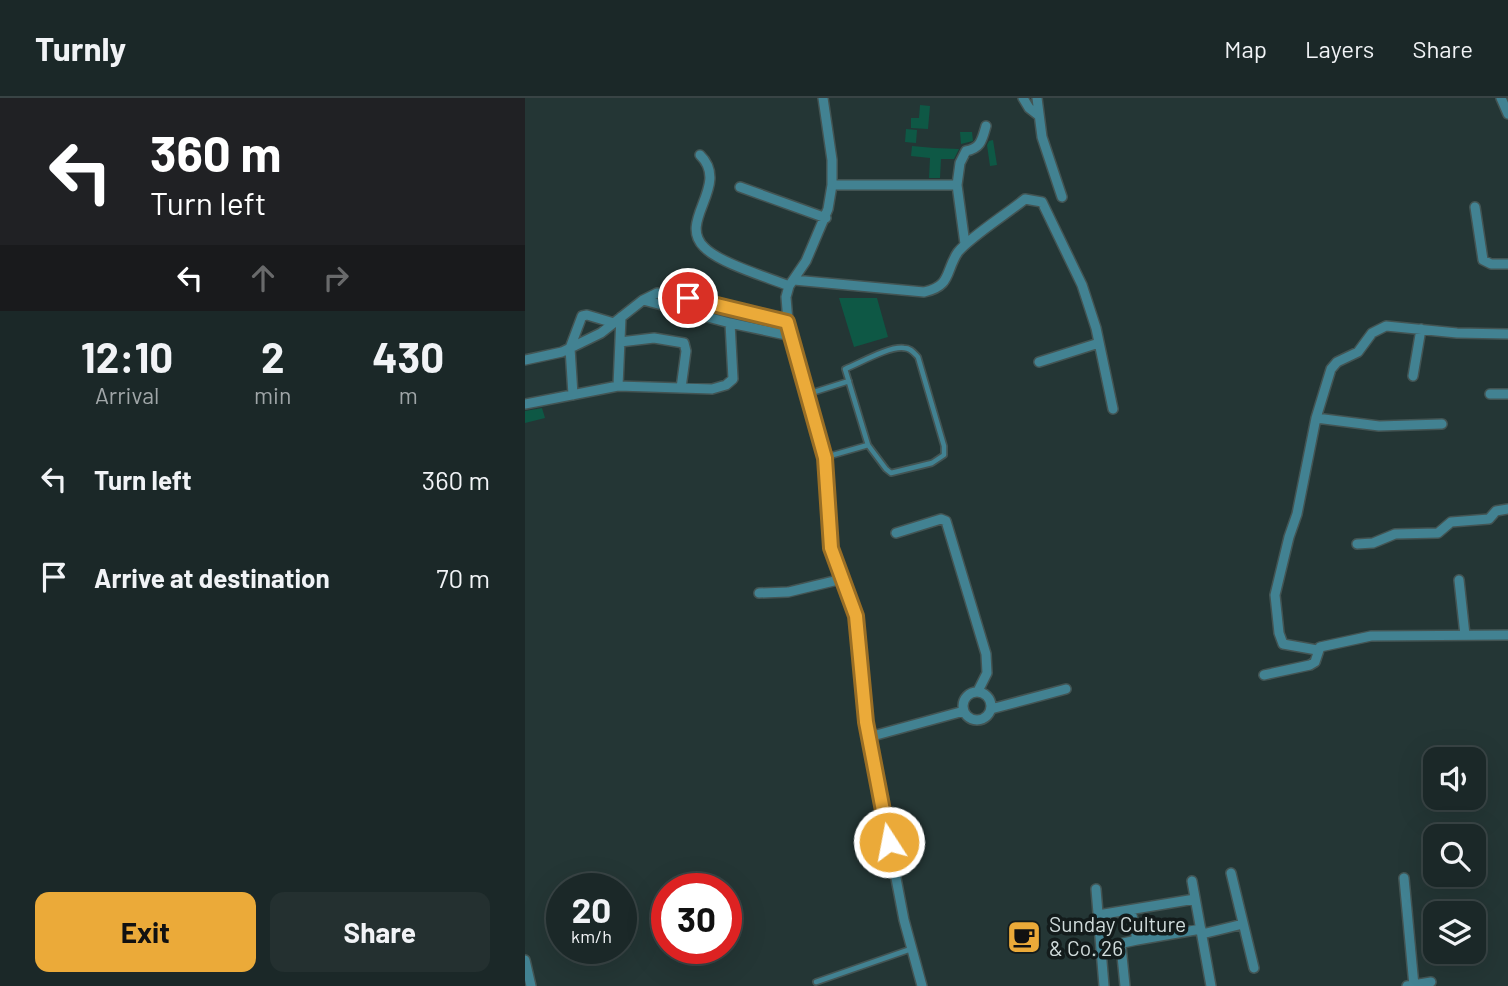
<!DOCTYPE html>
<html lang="en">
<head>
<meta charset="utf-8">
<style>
  body { margin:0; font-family:Barlow,sans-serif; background:#243030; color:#f1f3f6; height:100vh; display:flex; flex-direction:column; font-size:26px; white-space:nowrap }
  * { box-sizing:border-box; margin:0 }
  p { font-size:23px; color:#a0a6a8 }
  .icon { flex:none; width:38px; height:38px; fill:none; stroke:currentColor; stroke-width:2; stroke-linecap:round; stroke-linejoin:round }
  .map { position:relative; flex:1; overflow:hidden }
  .sheet { display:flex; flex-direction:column; background:#1b2828; width:525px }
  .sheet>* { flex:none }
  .guide { background:#202124; color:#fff; overflow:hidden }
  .controls { position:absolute; left:898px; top:649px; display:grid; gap:14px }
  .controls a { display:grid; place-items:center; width:63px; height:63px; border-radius:14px; background:#1b2828; box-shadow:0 7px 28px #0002,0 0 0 2px #394445; font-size:35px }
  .speed { position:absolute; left:21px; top:775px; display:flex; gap:14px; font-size:35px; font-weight:700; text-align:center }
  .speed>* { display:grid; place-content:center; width:91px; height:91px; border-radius:50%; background:#1b2828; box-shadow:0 7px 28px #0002,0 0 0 2px #394445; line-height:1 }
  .speed small { font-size:18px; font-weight:400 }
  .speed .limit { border:10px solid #d22; background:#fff; color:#111 }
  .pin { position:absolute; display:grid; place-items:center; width:60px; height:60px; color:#fff; margin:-30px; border:4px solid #fff; border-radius:50%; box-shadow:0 2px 7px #0007 }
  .me { position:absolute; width:77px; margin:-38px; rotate:349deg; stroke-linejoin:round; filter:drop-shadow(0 0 5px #0008) }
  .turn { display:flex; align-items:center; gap:24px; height:147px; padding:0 35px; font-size:32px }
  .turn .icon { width:91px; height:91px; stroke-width:2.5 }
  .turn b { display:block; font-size:49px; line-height:60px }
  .lanes { display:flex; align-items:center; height:66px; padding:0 35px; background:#0003; justify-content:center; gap:35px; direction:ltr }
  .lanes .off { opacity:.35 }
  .eta { display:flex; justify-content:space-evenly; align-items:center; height:119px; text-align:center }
  .eta b { font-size:42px; font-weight:700; line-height:49px }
  .button { display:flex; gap:14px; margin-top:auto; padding:14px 35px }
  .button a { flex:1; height:80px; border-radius:14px; background:#ebaa39; color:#111; font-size:28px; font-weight:700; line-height:80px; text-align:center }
  .button a+a { background:#243030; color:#f1f3f6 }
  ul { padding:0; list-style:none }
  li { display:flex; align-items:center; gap:21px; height:98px; padding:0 35px }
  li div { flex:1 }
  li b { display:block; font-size:26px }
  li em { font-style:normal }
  header { display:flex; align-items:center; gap:42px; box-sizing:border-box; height:98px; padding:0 35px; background:#1b2828; border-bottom:2px solid #394445 }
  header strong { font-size:33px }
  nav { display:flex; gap:38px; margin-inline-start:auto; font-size:24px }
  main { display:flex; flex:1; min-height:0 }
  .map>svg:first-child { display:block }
</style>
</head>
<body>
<header>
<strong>Turnly</strong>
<nav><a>Map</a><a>Layers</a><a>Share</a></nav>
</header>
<main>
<section class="sheet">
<div class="guide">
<div class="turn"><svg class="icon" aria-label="left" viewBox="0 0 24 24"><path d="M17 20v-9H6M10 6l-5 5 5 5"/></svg><div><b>360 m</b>Turn left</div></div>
<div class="lanes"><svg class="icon" aria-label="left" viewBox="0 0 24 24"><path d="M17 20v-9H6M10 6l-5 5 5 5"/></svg><svg class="icon off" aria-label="ahead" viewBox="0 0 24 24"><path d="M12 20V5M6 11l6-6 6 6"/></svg><svg class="icon off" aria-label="right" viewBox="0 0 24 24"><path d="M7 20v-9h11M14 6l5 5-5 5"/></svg></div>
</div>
<div class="eta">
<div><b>12:10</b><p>Arrival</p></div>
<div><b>2</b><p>min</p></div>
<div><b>430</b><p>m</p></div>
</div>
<ul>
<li><svg class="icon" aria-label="left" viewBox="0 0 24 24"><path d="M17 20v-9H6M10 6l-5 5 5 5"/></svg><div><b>Turn left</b></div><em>360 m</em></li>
<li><svg class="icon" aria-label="arrive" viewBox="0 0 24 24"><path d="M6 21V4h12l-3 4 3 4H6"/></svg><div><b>Arrive at destination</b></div><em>70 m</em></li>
</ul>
<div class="button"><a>Exit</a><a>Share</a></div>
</section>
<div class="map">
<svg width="983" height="888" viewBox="0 0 983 888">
  <rect width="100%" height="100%" fill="#243635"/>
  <path fill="#0e5845" d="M395,7L405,8L403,31L386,30V20H394Z
    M381,31L392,32L391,45L380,44Z
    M435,34H447L448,43L436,46Z
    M468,42L472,67L465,68L462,47L464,43Z
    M387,48L409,50L434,51L429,61H416L415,80H404L405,60L386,58Z
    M314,200H352L363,239L329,249Z
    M17,310L20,320L0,325V313Z"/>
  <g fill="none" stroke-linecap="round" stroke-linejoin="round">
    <g stroke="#435453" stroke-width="8">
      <path id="service" d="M283,296L324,283
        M301,359L343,347L320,271C335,265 364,248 379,250C386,250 389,255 393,259L419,348V357L407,365L366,375L361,371L343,347
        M291,884L386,851"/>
    </g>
    <g stroke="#435453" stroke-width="12">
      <path id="minor" d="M298,0L307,62V87L303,111L281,163L264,188L261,199L263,224L300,360L306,450L331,518L344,639L379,822L397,888
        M498,0L504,10L513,17
        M512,0L517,39L537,99
        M976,0L983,16
        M175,57C206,87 152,123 179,149C194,165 242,179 264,188
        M307,87H432L440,146
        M432,87L435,65L441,53C456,50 457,42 461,28
        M215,89L301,120
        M950,109L958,162L966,166H983
        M269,182L399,194C427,188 420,173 433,154C445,139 483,115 500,101L517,104L557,187L571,230L588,311
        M205,225L266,238
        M95,244L129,240L159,245L161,253L156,290
        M0,262L37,254L76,235L118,202L132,195L188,205L263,224
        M514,264L574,245
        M888,278L896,231
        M93,288L96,219
        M965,296H983
        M48,297L45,250L57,218L62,217L89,225
        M0,306L93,288L187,291L201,287L208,281L205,225L118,202
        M791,320L854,328L917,326
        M371,435L416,421L421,423L461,556L462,575L453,593
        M832,446L848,445L870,436L913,435L926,424L964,421L971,413L983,411
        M934,482L940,537
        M234,495L263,494L317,481
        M792,552L758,546L754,535L750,497L764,439L772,416L791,320L806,271L812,264L833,254L847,235L861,228L932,235L983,236
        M739,577L785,567L790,564L795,549L846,538L983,537
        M438 608a14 14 0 1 1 28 0a14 14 0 1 1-28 0Z
        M466,611L541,591
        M344,639L439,613
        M706,775L729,870
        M879,780L889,888
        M667,783L686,888
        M571,791L579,888
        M573,817L670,801
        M677,836L718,826
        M612,842L676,831
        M0,862L6,888
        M600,888L596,848L598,845L612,842L606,812
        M882,888L906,884"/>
    </g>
    <use href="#service" stroke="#428292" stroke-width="4.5"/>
    <use href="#minor" stroke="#428292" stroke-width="9"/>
  </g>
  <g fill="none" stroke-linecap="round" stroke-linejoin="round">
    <g stroke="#996e25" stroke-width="18">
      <path id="route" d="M163,200L262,224L300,360L306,450L331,518L341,624L364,744"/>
    </g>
    <use href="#route" stroke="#ebaa39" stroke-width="12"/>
  </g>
  <defs>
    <g id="cafe-square" transform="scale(1.75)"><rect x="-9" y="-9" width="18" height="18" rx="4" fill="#ebaa39" stroke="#131b1b"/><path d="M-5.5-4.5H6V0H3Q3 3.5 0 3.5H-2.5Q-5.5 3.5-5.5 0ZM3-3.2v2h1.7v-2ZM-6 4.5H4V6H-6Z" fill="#111"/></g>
  </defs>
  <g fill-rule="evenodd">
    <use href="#cafe-square" x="499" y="839"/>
  </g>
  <g text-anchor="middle" stroke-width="7" stroke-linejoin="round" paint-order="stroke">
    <g font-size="21" fill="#d0dbdb" stroke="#131b1b" text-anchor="start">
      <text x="524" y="834">Sunday Culture<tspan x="524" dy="24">&amp; Co. 26</tspan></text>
    </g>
  </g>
</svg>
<div class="controls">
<a><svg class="icon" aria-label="sound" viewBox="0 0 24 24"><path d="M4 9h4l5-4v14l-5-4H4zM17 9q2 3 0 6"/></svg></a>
<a><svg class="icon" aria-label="search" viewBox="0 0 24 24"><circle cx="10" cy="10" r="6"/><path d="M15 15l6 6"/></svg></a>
<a><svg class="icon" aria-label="layers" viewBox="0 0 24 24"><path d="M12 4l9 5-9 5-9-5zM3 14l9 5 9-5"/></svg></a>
</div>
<div class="speed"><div>20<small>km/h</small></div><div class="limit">30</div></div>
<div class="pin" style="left:163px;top:200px;background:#d93025"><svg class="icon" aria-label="arrive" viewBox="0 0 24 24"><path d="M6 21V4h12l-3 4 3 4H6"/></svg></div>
<svg class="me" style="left:364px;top:744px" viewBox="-20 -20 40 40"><circle r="17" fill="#ebaa39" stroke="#fff" stroke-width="3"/><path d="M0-11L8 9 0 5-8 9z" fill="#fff"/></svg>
</div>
</main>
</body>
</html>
